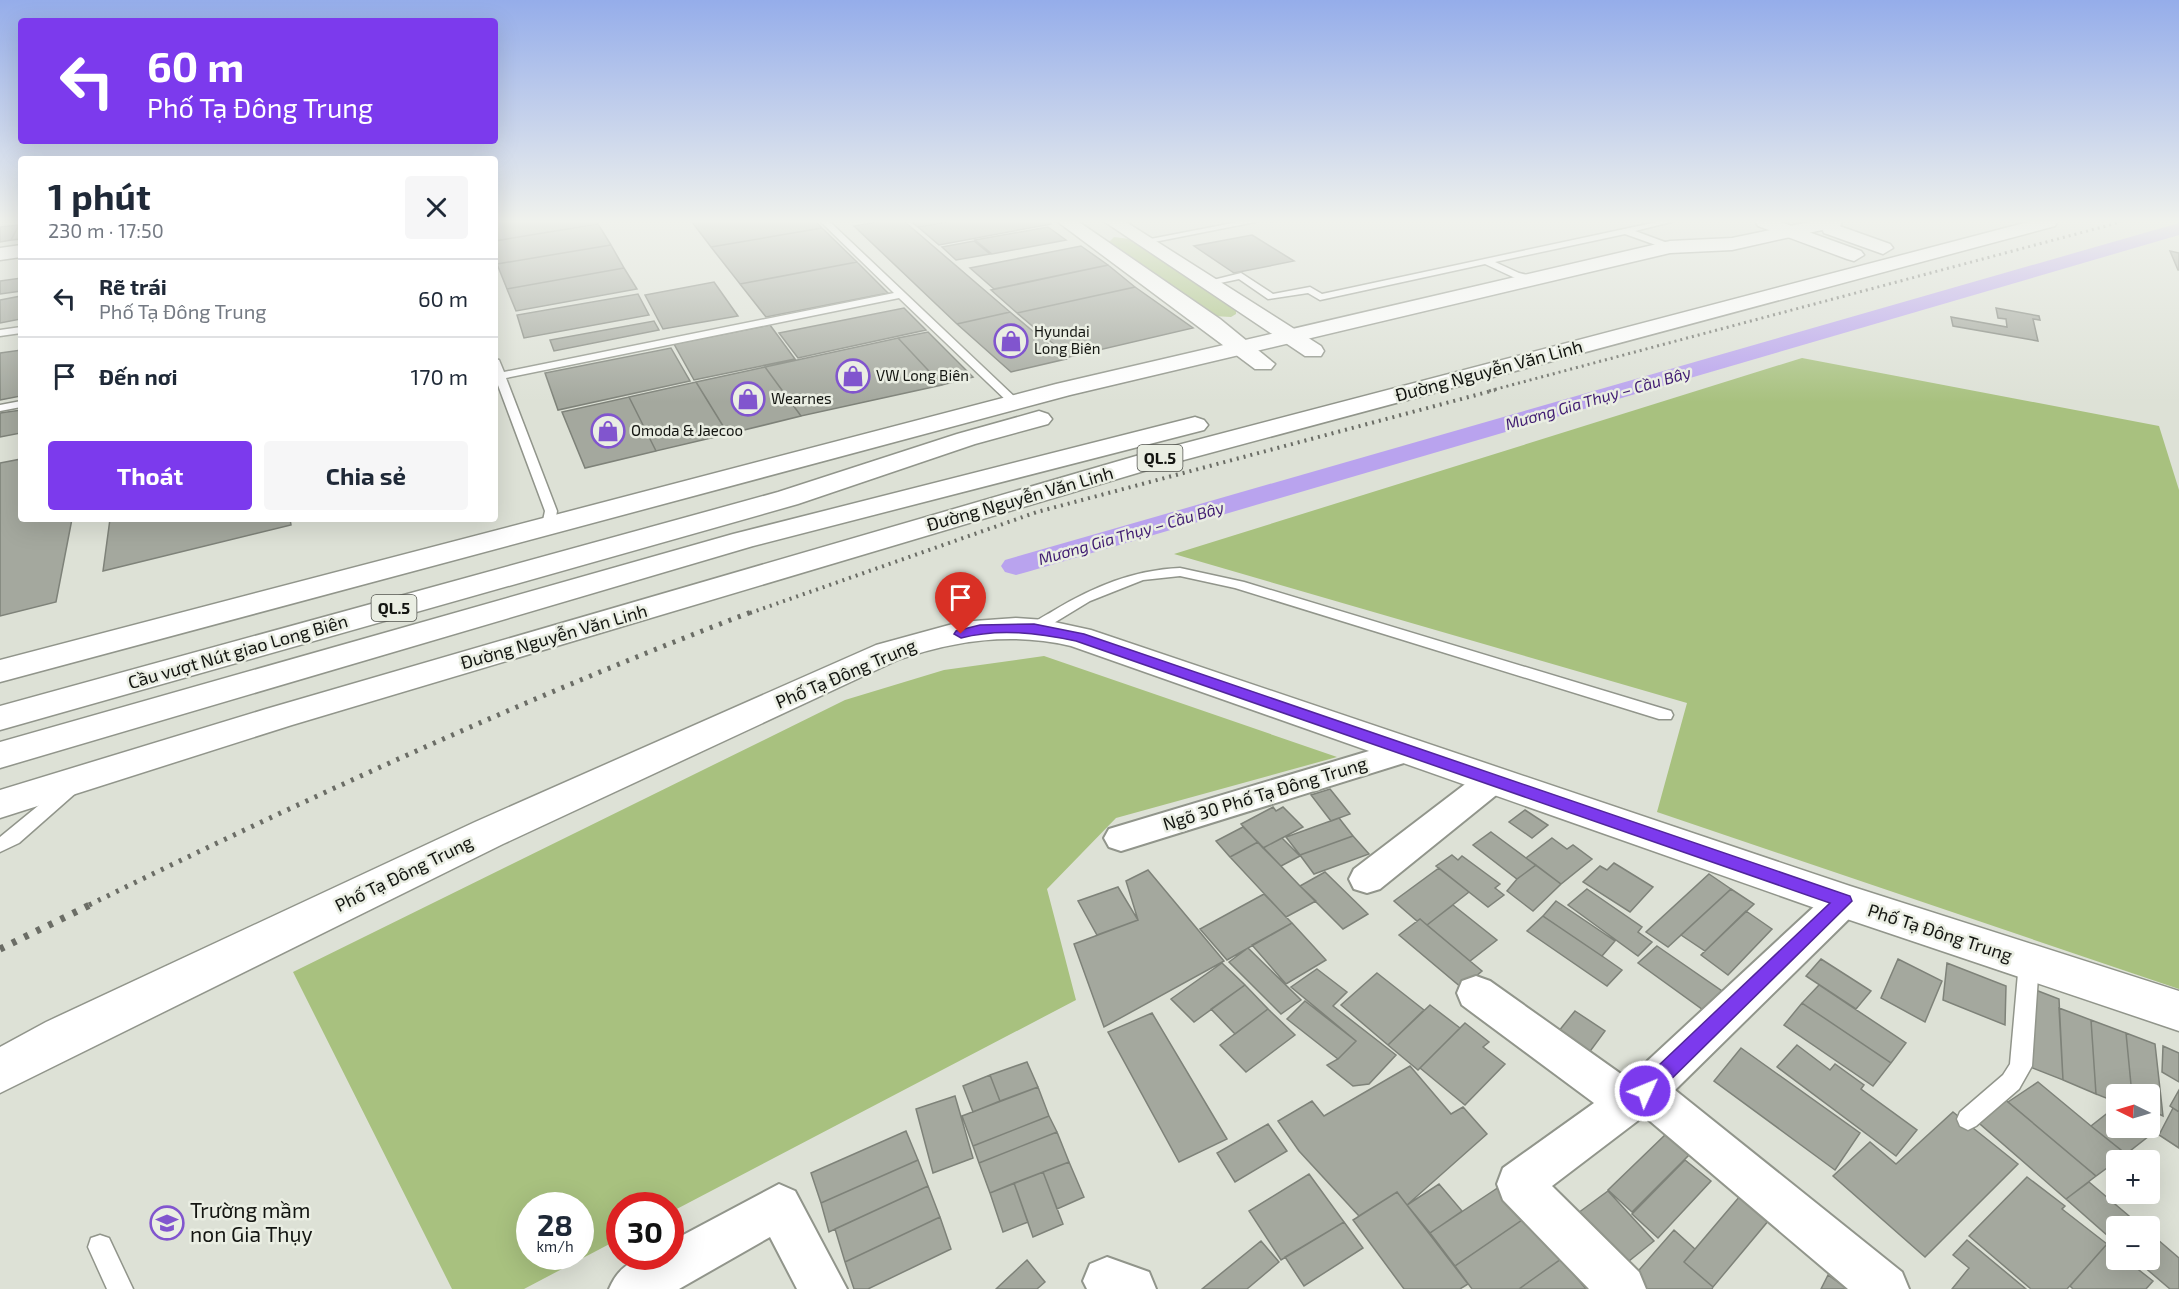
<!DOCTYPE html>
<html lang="vi">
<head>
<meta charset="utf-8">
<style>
  body { margin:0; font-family:"Exo 2",sans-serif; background:#f6f6f7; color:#1f2937; height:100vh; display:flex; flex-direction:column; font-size:22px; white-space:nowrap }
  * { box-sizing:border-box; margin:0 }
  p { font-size:20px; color:#747a83 }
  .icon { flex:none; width:33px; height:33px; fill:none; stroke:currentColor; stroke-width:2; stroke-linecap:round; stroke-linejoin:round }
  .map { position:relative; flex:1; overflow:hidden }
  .details { position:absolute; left:18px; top:156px; width:480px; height:366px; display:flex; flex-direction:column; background:#fff; border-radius:6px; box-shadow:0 6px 24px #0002 }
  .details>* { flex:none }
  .guide { position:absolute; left:18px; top:18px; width:480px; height:126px; border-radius:6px; box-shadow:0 6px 24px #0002; background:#7c3aed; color:#fff; overflow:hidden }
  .needle { width:39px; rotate:275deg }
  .fabs { position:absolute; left:2106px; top:1084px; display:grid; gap:12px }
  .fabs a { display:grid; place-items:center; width:54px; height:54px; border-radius:6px; background:#fff; box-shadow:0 6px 24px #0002; font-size:30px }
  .speed { position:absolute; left:516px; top:1192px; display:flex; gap:12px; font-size:30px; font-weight:700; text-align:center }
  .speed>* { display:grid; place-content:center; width:78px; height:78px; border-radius:50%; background:#fff; box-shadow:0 6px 24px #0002; line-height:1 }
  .speed small { font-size:15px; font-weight:400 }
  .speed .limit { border:9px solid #d22; background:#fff; color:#111 }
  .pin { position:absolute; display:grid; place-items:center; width:51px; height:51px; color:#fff; margin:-62px -26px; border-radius:50% 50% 50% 0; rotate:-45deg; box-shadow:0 0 6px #0007 }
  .pin .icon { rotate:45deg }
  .me { position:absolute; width:66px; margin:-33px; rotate:46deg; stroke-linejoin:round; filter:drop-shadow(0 0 4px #0008) }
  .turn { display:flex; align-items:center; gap:21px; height:126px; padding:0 30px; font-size:27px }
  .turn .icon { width:78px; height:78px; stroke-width:2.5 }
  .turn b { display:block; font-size:42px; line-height:51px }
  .round { display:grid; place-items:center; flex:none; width:63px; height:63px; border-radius:6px; background:#f6f6f7 }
  .overview { display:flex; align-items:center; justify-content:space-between; height:102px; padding:0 30px }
  h1 { font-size:36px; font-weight:700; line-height:45px }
  .button { display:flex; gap:12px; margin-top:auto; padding:12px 30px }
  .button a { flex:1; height:69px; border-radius:6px; background:#7c3aed; color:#fff; font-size:24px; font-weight:700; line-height:69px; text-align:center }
  .button a+a { background:#f6f6f7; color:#1f2937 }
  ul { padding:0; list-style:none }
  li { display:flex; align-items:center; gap:18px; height:78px; padding:0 30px; border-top:2px solid #e0e1e3 }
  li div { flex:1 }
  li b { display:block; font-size:22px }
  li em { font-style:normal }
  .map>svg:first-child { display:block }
</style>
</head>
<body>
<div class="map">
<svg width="2179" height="1289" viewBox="0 0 2179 1289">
  <rect width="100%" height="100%" fill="#dde1d6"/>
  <path fill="#a8c17f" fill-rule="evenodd" d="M1114,237L1129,239L1236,311V314L1231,317L1213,316L1108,243Z
    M1802,358L2159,426L2179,490V989L1657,812L1687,703L1174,554Z
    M1044,656L1337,757L1116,818L1047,889L1076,1000L671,1212L670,1206H620L619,1239L524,1289H452L293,972L845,700L944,670ZM530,1206H580V1257H530Z"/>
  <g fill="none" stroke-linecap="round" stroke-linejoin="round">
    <path fill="#b9a3ee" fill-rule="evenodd" d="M2179,223V235L1027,572L1016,575L1005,572L1001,566L1005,560Z"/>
  </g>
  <path fill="#a4a89e" stroke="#7e8279" stroke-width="1.5" d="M495,222H596L598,224L495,241Z
    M692,222H816L822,228L711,247Z
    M878,222H905L1010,312L957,324L854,226Z
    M911,222H949L918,227Z
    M949,222H1048L1051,224L939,245L918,227Z
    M21,224V239L11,240L19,225Z
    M598,224L611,245L497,264L495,258V241Z
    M19,225L11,240L0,242V227Z
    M1048,227L1066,240L992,254L975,240Z
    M822,228L857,262L740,284L711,247Z
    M1252,235L1294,261L1234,273L1194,246Z
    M974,241L990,254L956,260L942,247Z
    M611,245L624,268L507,289L497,264Z
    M1081,246L1108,265L994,289L970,268Z
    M2170,251L2179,253V270H2178Z
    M857,262L888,293L766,317L740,284Z
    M1108,265L1135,287L1017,313L991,290Z
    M624,268L637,289L516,311L507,289Z
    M21,278V291L0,294V281Z
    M714,282L738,316L663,329L645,295Z
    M1135,287L1193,328L1069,357L1017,313Z
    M638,294L649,315L524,338L517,315Z
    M21,296V319L0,323V300Z
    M904,308L926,330L798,358L779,333Z
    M1996,308L2039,316L2040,320L2033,319L2038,341L1953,326L1951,317L2007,327L2006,319L1998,318Z
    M1010,312L1066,359L1011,372L957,324Z
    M654,321L659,330L554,351L550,340Z
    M770,325L795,359L694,380L674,344Z
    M928,332L973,377L942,385L898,338Z
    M898,338L942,385L801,416L765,367Z
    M671,348L690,381L558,410L545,373Z
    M21,350V396L0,400V353Z
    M765,367L801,416L728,434L696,382Z
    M696,382L728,434L656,451L629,397Z
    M629,397L656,451L585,468L562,412Z
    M21,410V433L0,437V413Z
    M21,459V519H72L56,602L0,616V463Z
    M110,519H290L291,525L103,571Z
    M1330,789L1350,814L1331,821L1311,795Z
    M1273,807L1276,811L1283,807L1303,827L1263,848L1241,824Z
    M1525,810L1548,825L1532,838L1509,822Z
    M1339,818L1353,836L1300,855L1286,837Z
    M1243,827L1258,842L1230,857L1216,841Z
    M1491,832L1526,858L1536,865L1517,879L1473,845Z
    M1353,836L1369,854L1314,874L1300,855Z
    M1282,838L1300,856L1281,866L1263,848Z
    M1552,838L1567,849L1573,845L1592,859L1561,884L1526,858Z
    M1258,842L1300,886L1316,901L1286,917L1230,857Z
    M1452,855L1458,860L1462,856L1500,884L1495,888L1504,895L1488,907L1436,866Z
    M1614,863L1653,887L1630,912L1583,882L1600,866L1607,870Z
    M1536,865L1561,884L1533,911L1507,891L1517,879Z
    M1439,868L1469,892L1427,925L1420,919L1417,921L1394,901Z
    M1148,870L1224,961L1104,1027L1074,944L1138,920L1126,881Z
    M1325,872L1368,914L1343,929L1300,886Z
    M1709,874L1731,889L1668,947L1646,932Z
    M1118,887L1138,920L1097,935L1078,901Z
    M1587,889L1642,927L1638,932L1652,942L1638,956L1568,905Z
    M1731,889L1754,904L1705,951L1681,935Z
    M1264,894L1292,923L1227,960L1200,929Z
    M1556,901L1615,941L1602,956L1543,916Z
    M1453,905L1497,940L1470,961L1427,925Z
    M1746,911L1772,929L1728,975L1701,955Z
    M1543,916L1602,956L1622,970L1607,986L1527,931Z
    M1420,919L1470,961L1482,971L1462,988L1399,935Z
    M1292,923L1326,960L1286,984L1252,945Z
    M1657,946L1735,1000L1717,1020L1638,963Z
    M1248,948L1301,1000L1281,1014L1229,962Z
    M1821,959L1871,991L1856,1009L1806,976Z
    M1898,959L1942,981L1925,1022L1881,998Z
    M1222,963L1245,985L1194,1022L1171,999Z
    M1947,963L2006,986L2005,1025L1943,1000Z
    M1317,969L1347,992L1333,1006L1396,1055L1369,1084L1353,1086L1327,1065L1338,1059L1356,1041L1291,987Z
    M1377,973L1424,1010L1388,1045L1341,1005Z
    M1245,985L1268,1009L1235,1034L1211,1009Z
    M1819,985L1906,1043L1891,1063L1802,1003Z
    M2025,986L2059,999L2063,1080L2025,1065Z
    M1305,1001L1356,1041L1338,1059L1287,1019Z
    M1802,1003L1891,1063L1873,1086L1784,1025Z
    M1430,1005L1460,1028L1418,1070L1388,1045Z
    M2059,1008L2091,1020L2096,1094L2063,1080Z
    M1268,1009L1295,1035L1246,1072L1220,1045Z
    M1575,1011L1605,1031L1580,1065L1549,1043Z
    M1152,1013L1227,1139L1179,1162L1108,1032Z
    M2091,1020L2126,1033L2132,1095H2116V1102L2096,1094Z
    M1465,1023L1489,1042L1483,1047L1505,1064L1465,1105L1420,1068Z
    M2126,1033L2155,1044L2163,1116L2150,1110V1095H2132Z
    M1797,1045L1830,1070L1835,1064L1864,1085L1861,1089L1917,1130L1896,1156L1777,1067Z
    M2163,1046L2179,1053V1082L2162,1072Z
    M1741,1048L1860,1133L1835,1170L1714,1081Z
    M1027,1062L1038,1087L1000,1101L990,1075Z
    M1410,1066L1451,1114L1463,1107L1487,1134L1407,1205L1397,1192L1359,1216L1299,1151L1278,1121L1312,1101L1324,1116Z
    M990,1075L1000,1101L973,1112L963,1086Z
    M2038,1082L2091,1126L2126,1154L2096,1176L2008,1102Z
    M1038,1087L1049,1116L973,1146L962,1116Z
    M2179,1090V1112L2170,1106Z
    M1995,1091L2096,1176L2066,1199L1965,1111Z
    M955,1096L973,1158L933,1173L916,1109Z
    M2114,1108L2116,1128H2139L2149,1136L2126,1154L2091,1126Z
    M2173,1108L2179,1112V1148L2159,1135Z
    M1953,1112L2018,1164L1925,1257L1833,1176L1870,1142L1896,1164Z
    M1049,1116L1057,1132L979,1163L973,1146Z
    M1268,1124L1287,1151L1235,1182L1217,1153Z
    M906,1131L918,1160L821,1203L811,1173Z
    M1057,1132L1069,1162L990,1193L979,1163Z
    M1666,1134L1690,1154L1632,1212L1608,1190Z
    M918,1160L928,1186L829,1232L821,1203Z
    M1685,1160L1711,1181L1658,1238L1632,1214Z
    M1069,1162L1084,1197L1057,1209L1043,1172Z
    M1043,1172L1063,1224L1033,1237L1014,1183Z
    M1309,1174L1344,1222L1281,1260L1249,1211Z
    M2027,1177L2065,1206L2062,1209L2107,1244L2067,1289H2031L1969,1236Z
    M1508,1181L1525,1218L1455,1266L1430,1233Z
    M2089,1182L2142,1227H2116V1243L2066,1199Z
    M1014,1183L1028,1222L1003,1232L990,1193Z
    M1439,1184L1462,1211L1430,1233L1407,1205Z
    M928,1186L940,1217L845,1262L835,1229Z
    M1608,1191L1654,1241L1624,1265L1578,1213Z
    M1397,1192L1468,1284L1460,1289H1404L1353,1220Z
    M1740,1196L1769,1220L1713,1287L1684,1262Z
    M940,1217L951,1249L868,1289H854L845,1262Z
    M1525,1218L1561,1259L1519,1289H1472L1455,1266Z
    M1344,1222L1363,1248L1304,1286L1285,1257Z
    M1674,1230L1695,1249L1684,1262L1713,1287L1712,1289H1647L1633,1277Z
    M2150,1233L2179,1258V1289H2170L2136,1260H2150Z
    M1967,1240L2026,1289H1952L1969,1268L1953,1255Z
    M1261,1241L1279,1262L1247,1289H1202Z
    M2107,1244L2116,1252V1260H2126L2153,1281L2146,1289H2073L2070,1286Z
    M1561,1259L1586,1289H1519Z
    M1027,1260L1045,1282L1037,1289H996Z
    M1828,1275L1848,1289H1821Z"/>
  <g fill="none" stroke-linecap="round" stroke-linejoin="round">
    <g stroke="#91958b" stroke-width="3">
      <path id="lane" d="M821,222H830L1018,400V404H1010L899,298L506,378L557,511L554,528H544L542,525L545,511L495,377V359L499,360L504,372L894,293Z
        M1238,222H1255L1144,244L1140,241Z
        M1657,222H1671L1635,231L1673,245V249H1667L1625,234L1495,262L1519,273L1536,277L1538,279L1533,282L1513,277L1485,264L1320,300L1308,293L1268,299L1239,279L1206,286L1201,283L1241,273L1273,294L1310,287L1322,294Z
        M21,327V333L0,336V330Z
        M21,401V407L0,411V405Z
        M1180,568L1244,582L1671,711L1673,715L1671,719H1659L1235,588L1180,576L1143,580L1090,601L1039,632H1029L1027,629C1033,621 1045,616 1053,611C1093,587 1133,570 1180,568Z
        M72,781L78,783L81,787L78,791L19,843L0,852V837L66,783Z
        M2029,954L2036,956L2039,962L2032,1066L2019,1089L1976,1126L1968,1130L1960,1126L1957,1119L1960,1112L2003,1075L2010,1064L2019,962L2022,956Z
        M100,1235L109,1238L133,1289H107L88,1247L91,1238Z"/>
    </g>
    <g stroke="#91958b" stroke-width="4">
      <path id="street" d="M1409,739L1420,742L1425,750L1420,758L1121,851L1109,847L1104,838L1109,829Z
        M1493,768L1505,772L1509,780L1505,788L1380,889L1367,893L1354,889L1349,879L1354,869L1481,772Z
        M1844,887L1857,891L1862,901L1857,911L1675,1090L1902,1272L1909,1289H1848L1644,1116L1552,1186L1639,1272L1646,1289H1589L1503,1200L1497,1184L1503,1168L1594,1103L1462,1005L1457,993L1462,981L1476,976L1490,981L1628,1079L1831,891Z
        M779,1184L795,1191L847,1289H797L770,1237L679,1289H609C622,1259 641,1257 670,1257V1242Z
        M1107,1257L1149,1272L1156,1289H1087L1083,1281L1090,1264Z"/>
    </g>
    <g stroke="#91958b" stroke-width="3">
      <path id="secondary" d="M1058,222H1079L1220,319L1275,364L1271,369H1255Z
        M1105,222H1126L1321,346L1324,351L1321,356H1305Z
        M1756,222H1781L1861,251L1864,255L1854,261L1847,259L1758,226Z
        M1831,223L1890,244L1893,248L1883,254L1824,233L1822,229Z
        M21,245V257L0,260V248Z
        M1016,618L1045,620L1091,630L1850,886L2179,991V1031L1829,913L1071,646C1012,632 957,640 900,659L503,844L0,1093V1047L46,1022L475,822L876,645L960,622Z"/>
    </g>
    <g stroke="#91958b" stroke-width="3">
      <path id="highway" d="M1809,222H1842L1840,226L1732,250L1670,253L1070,395L0,682V660L1056,384L1670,241L1732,238Z
        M2028,222H2057L2055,226L1154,468L292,725L0,818V790L266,709L1136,456Z
        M1039,411L1048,414L1052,419L1048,424L975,444L798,504L0,730V706L778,492L957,434Z
        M1195,417L1204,420L1208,425L1204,430L753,546L0,768V742L733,534Z"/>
    </g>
    <use href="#lane" fill="#fff" fill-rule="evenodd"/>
    <use href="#street" fill="#fff" fill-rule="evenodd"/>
    <use href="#secondary" fill="#fff" fill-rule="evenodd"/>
    <use href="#highway" fill="#fff" fill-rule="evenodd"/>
    <path stroke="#6b6d66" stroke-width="3" stroke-dasharray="2 4" stroke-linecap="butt" d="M1489,391L2121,222"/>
    <path stroke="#6b6d66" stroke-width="4" stroke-dasharray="2 5" stroke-linecap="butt" d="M750,613L1037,512L1495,390"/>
    <path stroke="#6b6d66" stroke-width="5" stroke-dasharray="3 7" stroke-linecap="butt" d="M89,905C307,798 527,697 754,611"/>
    <path stroke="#6b6d66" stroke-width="7" stroke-dasharray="4.5 9" stroke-linecap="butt" d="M0,949L92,904"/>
  </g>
  <linearGradient id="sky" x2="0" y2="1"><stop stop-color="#95adea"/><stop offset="0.55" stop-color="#f0f2ed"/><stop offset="1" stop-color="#f0f2ed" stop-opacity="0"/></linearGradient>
  <rect width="2179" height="402" fill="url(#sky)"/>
  <path fill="#7c3aed" stroke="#51269a" stroke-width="1.5" d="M1034,624L1084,634L1850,896L1852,901L1652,1098L1645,1101L1638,1098L1635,1091L1638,1085L1830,903L1076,641C1038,633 999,628 961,638L954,634L956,631L980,625Z"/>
  <defs>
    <g id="shop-ring" transform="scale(1.725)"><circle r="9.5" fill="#eaeee3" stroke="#8155ce" stroke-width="1.5"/><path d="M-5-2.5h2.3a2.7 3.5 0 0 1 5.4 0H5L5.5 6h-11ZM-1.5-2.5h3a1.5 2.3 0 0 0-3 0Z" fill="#8155ce"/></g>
    <g id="school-ring" transform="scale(1.725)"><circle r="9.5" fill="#eaeee3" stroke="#8155ce" stroke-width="1.5"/><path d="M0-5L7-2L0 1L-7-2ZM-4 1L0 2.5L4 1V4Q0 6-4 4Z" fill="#8155ce"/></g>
  </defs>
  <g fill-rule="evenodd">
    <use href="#shop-ring" x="1011" y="341"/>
    <use href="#shop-ring" x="853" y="376"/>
    <use href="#shop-ring" x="748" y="399"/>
    <use href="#shop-ring" x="608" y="431"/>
    <use href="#school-ring" x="167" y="1223"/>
  </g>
  <g text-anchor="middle" stroke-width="5" stroke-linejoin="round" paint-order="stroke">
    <g font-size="15" fill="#131511" stroke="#eaeee3" text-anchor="start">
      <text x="1034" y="337">Hyundai<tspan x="1034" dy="17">Long Biên</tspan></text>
      <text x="876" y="381">VW Long Biên</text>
      <text x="771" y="404">Wearnes</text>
      <text x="631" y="436">Omoda &amp; Jaecoo</text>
    </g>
    <g font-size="16" font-style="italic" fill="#3f1b71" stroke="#eaeee3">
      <text transform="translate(1598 398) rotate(-16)" y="6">Mương Gia Thụy – Cầu Bây</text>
      <text transform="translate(1131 533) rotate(-16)" y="6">Mương Gia Thụy – Cầu Bây</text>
    </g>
    <g fill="#eaeee3" stroke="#545650" stroke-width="1.5">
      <rect x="1137.5" y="445" width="45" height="26" rx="4.5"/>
      <rect x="371.5" y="595" width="45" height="26" rx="4.5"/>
    </g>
    <g font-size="16" font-weight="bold" fill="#131511">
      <text x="1160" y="464">QL.5</text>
      <text x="394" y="614">QL.5</text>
    </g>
    <g font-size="18" fill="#131511" stroke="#eaeee3">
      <text transform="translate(1489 371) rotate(-15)" y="6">Đường Nguyễn Văn Linh</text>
      <text transform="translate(1020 499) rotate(-16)" y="6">Đường Nguyễn Văn Linh</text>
      <text transform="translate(554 637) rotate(-16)" y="6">Đường Nguyễn Văn Linh</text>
      <text transform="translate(238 652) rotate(-16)" y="6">Cầu vượt Nút giao Long Biên</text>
      <text transform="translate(846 674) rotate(-23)" y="6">Phố Tạ Đông Trung</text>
      <text transform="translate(1265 794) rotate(-17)" y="6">Ngõ 30 Phố Tạ Đông Trung</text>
      <text transform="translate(404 874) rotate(-26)" y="6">Phố Tạ Đông Trung</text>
      <text transform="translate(1940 933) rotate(18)" y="6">Phố Tạ Đông Trung</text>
    </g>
    <g font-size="21" fill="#131511" stroke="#eaeee3" text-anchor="start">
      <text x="190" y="1218">Trường mầm<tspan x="190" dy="24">non Gia Thụy</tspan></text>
    </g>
  </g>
</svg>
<div class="fabs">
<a><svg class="needle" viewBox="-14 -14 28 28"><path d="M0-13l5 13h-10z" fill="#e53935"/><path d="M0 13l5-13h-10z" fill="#747a83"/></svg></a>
<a>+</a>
<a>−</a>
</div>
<div class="speed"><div>28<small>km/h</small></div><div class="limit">30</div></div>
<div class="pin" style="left:961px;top:634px;background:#d93025"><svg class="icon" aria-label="arrive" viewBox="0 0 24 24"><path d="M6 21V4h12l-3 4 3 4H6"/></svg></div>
<svg class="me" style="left:1645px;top:1091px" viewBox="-20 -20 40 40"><circle r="17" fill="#7c3aed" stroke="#fff" stroke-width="3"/><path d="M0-11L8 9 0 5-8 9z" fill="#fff"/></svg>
<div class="guide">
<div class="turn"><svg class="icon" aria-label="left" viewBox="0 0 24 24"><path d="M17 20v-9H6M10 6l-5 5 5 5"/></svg><div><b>60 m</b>Phố Tạ Đông Trung</div></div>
</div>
<section class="details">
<div class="overview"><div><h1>1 phút</h1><p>230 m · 17:50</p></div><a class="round"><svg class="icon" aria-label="close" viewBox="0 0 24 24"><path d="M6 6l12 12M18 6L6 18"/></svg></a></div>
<ul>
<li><svg class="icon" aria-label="left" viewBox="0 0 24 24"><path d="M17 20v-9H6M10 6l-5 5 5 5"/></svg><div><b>Rẽ trái</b><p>Phố Tạ Đông Trung</p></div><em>60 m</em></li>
<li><svg class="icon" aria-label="arrive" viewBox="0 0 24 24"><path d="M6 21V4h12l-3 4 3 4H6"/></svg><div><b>Đến nơi</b></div><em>170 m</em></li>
</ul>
<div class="button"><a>Thoát</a><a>Chia sẻ</a></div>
</section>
</div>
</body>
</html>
